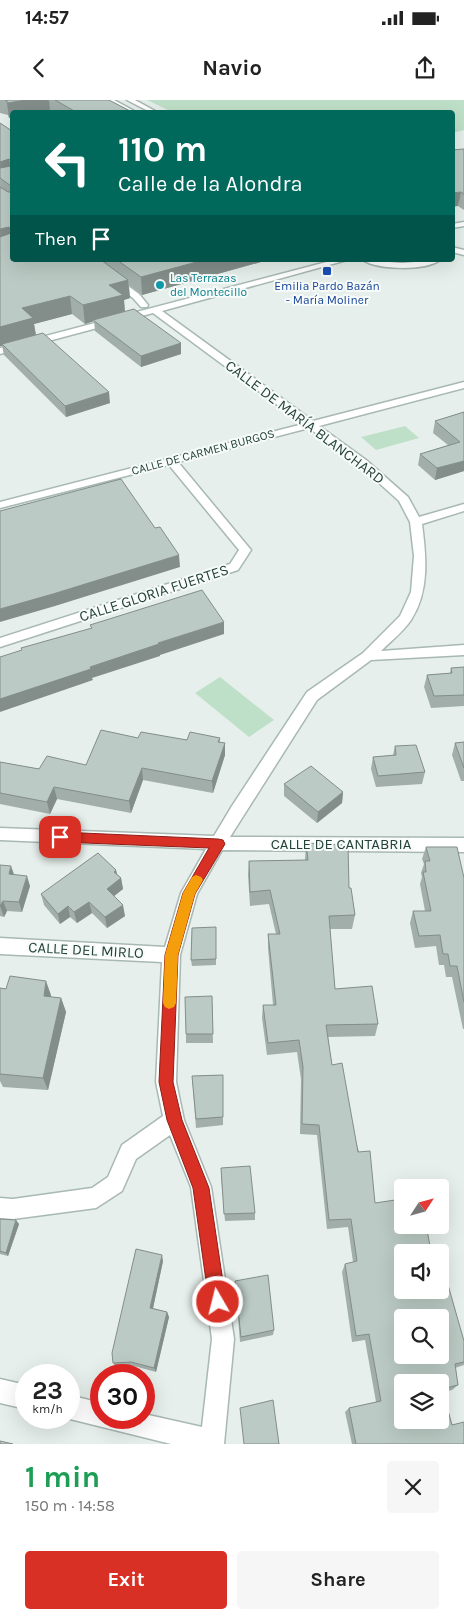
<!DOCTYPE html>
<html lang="en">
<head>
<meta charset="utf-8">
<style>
  body { margin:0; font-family:Karla,sans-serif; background:#f6f6f6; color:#222; height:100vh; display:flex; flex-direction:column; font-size:19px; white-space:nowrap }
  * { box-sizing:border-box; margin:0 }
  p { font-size:16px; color:#767676 }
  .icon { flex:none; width:28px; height:28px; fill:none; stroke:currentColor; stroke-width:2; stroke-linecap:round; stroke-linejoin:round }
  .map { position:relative; height:1344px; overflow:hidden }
  .drawer { display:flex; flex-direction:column; background:#fff; flex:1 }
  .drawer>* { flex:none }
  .top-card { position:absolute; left:10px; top:10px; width:445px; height:152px; border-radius:5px; box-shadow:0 5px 20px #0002; background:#00695c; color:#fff; overflow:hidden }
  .needle { width:32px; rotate:54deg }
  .tools { position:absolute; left:394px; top:1079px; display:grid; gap:10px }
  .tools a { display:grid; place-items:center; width:55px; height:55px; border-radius:5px; background:#fff; box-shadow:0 5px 20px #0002; font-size:25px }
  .speed { position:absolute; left:15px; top:1264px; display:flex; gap:10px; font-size:25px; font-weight:700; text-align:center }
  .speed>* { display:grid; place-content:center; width:65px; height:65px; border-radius:50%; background:#fff; box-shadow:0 5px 20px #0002; line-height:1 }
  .speed small { font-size:12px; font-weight:400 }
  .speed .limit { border:8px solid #d22; background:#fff; color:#111 }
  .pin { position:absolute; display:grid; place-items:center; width:42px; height:42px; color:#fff; margin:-21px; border-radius:10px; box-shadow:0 2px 8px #0006 }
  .me { position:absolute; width:55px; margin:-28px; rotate:352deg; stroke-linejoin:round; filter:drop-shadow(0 0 4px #0008) }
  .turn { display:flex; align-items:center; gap:18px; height:105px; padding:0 25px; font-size:22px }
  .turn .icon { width:65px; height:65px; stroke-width:2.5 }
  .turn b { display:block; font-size:35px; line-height:42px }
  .then { display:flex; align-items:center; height:48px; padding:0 25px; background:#0003; gap:10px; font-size:19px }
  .round { display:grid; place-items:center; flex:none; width:52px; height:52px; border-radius:5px; background:#f6f6f6 }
  .overview { display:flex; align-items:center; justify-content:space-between; height:85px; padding:0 25px }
  h1 { font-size:30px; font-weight:700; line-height:38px; color:#1e9e55 }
  .cta { display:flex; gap:10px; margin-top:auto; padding:10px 25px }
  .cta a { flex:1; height:58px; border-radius:5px; background:#d93025; color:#fff; font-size:20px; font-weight:700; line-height:58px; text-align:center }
  .cta a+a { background:#f6f6f6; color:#222 }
  .status { display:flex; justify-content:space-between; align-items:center; height:35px; padding:0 25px; background:#fff; direction:ltr }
  .status svg { height:14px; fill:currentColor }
  header { display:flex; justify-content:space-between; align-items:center; height:65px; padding:0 25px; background:#fff; font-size:22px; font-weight:700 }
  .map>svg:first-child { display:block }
</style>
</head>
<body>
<div class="status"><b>14:57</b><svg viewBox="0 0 49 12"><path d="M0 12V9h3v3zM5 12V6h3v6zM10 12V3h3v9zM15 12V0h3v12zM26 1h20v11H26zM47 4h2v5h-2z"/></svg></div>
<header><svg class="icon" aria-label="back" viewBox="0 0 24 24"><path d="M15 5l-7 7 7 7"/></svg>Navio<svg class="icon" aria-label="share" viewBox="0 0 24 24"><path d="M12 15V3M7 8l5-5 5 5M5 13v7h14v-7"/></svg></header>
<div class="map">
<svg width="464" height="1344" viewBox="0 0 464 1344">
  <rect width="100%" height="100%" fill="#e6efeb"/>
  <path fill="#bfe0c8" d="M147,0H464V30L453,33L452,12H172Z
    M405,326L419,338L376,350L361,337Z
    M220,577L274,620L249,637L195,593Z"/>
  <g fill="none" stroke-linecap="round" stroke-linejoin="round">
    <g stroke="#a8b8b2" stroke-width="3">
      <path id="minor" d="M107,0H114L136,12H129Z
        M127,0H135L157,12H150Z
        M464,122V126L452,128V124Z
        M452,147L464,150V155L452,152Z
        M83,160H92L139,194L148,205L147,207H141L133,198Z
        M334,160H347L162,211L313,321L464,282V288L319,326L366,360L408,397L419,417L464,404V411L422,424C426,455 430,491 411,520C404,531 391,541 381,551L464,545V555L371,560L317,600L230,737L464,738V752L222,750L197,794L180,855L176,982L184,1020L211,1087L234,1239L224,1344H171L66,1318H69V1295L101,1303V1318H144V1314L202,1327L212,1239L191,1087L170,1035L136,1059L122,1091L96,1108L13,1119L0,1118V1098L13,1099L92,1088L108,1077L122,1045L163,1016L156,982L162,862L0,854V838L165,847L181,793L206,749L0,740V728L214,736L232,706L307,592L363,553L400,516L411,492L414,456L410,422L399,401L358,364L309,328L178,362L251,450L238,470L0,547V538L230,464L239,450L169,365L0,408V402L303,324L153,213L0,254V248Z
        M363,160L402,163L440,160C426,171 377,170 363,160Z
        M0,1279L26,1285V1309L0,1303Z"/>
    </g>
    <use href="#minor" fill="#fff" fill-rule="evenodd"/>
  </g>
  <path fill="#a1aea9" d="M0,0H109L132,12H53L50,11L40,12H12V17L9,18L8,15L0,13Z
    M0,23L12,31V160H268L142,195L129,185L130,198L124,200L125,212L181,254L141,267L95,231L94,221L85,224L72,214L34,224L36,235L110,303L66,317L4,255L2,246H0Z
    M464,49V110L458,106Z
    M464,312V371L435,380L418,365L420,354L448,345L433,333L435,321Z
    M464,567V606L431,608L424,587L427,575L450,573L451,568Z
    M138,638L187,640L220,638V642L225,655L213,693L143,680L131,713L57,699L50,714L0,704V662L39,669L86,665Z
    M464,642V681H461L452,655L455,643Z
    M395,646L425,672L422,684L376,687L371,669L373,657L393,655Z
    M284,684L343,692L342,703L317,723L284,696Z
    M306,743L349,788L355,815L352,829H330L335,889L378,924L375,936L328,937L332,965L375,1103L431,1151L464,1241V1265L455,1268L458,1285L452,1290L443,1292L452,1325L464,1344H352L345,1312L349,1308L376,1302L365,1240L352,1242L342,1172L345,1164L353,1162L348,1127L327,1129L317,1035L300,1034L301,979L297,952L267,955L262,918L263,905H273L268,848V834H276L269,804L250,806L248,775L249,761L305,760Z
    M426,747L464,778V929H463L452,877H446L444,865H439L436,846L415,848L410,823L413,811H425L420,784L422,777L421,773L424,764L422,759Z
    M0,765L30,786L22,812L7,811L4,817L0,816Z
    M116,770L117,774L121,778L123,789L114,796L125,816L107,828L92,813L77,823L70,817L60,824L44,805L41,794Z
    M216,827V865L192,866L191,860Z
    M0,888L51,895L50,897L61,898L66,912L48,990L3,987L0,981Z
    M212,896L213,943H186V934Z
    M223,975V1025L196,1028L192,976Z
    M221,1076L255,1113V1120L225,1121Z
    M0,1119L19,1124L8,1156L0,1154Z
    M163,1161L153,1208L167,1212L169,1217L156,1272L134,1266L116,1267L113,1263Z
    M235,1181L274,1230L273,1235L240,1242Z"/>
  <path fill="#838d89" d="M27,0H49L50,11L40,12H12V17L9,18L7,3Z
    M9,59L12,75L0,78V62Z
    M461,92L458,106L452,107V93Z
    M9,127L12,144L0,147V129Z
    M204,160H268L142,195L141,177Z
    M128,180L130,198L124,200L125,213L93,220L94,221L85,224L83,205L109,185Z
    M70,196L72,214L34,224L36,236L2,244V246H0V227L22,208Z
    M181,243V254L141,267V256Z
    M109,292L110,303L66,317L65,306Z
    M464,361V371L435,380L437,368Z
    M179,455L180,467L55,506L0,522V509Z
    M224,522V534L160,555V556L92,578L93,580L0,612V599L158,543Z
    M225,643V655L213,693L212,681Z
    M142,668L143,680L131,713L129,701Z
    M54,687L57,699L50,714L47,702Z
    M343,692L342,703L317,723L318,712Z
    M11,766L15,777L9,774Z
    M116,770L118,780L121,778L123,789L109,800L107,789L114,772Z
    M27,776L30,786L22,812L19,802Z
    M3,801L7,811L4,817L0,806Z
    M89,802L92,813L77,823L74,812Z
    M123,805L125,816L107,828L105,817Z
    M68,806L70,817L60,824L58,814Z
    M46,881L51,895L48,910L44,896Z
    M61,898L66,912L48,990L43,978Z
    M16,1120L19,1124L8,1156L6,1153Z
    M162,1155L163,1161L152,1213L150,1208Z
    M167,1212L169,1217L156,1272L154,1268Z"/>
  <path fill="#bbcac4" stroke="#838d89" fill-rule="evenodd" d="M5,0H27L7,3V0Z
    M55,0H109L132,12H76Z
    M0,23L12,31V160H101L128,180L109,185L123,195L83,205L70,196L22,208L33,218L0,227V137L11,133L9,127L0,129V87L8,92H11V86L0,78V68L11,66V61L9,59L0,62Z
    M464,49V94L461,92L452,93V50Z
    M117,160H204L141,177Z
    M134,209L181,243L141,256L93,220Z
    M43,233L109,292L65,306L2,244Z
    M464,312V361L437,368L420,354L460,342L435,321Z
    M121,379L155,428L160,427L179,455L53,494L0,509V411Z
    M202,490L224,522L158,543L159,544L90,567L91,569L0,599V557L22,550L21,548L92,528L90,525Z
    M464,567V595L434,596L427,575L452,573L451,568Z
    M101,630L138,638L141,632L187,640L190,632L220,638L218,642L225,643L212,681L142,668L129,701L54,687L47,702L0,693V662L39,669L47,656L86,665Z
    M464,642V668L455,643Z
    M416,645L425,672L378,676L373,657L396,655L395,646Z
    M311,666L343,692L318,712L284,684Z
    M306,743L348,745L349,788H351L355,815L329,816L335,889L372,886L378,924L326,925L332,965L342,963L358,1052L370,1051L375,1103L402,1099V1125H426L431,1151L438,1150L439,1152H402V1190H440V1157L464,1241V1262L455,1264L458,1285L442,1289L452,1325L464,1322V1344H356L349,1308L381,1301L369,1234L356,1236L345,1164L357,1161L351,1119L329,1120L319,1025L302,1024L303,967L299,940L268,943L263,905H276L268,834H280L270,790L250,792L249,761L308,760ZM402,1218H440V1255H402ZM402,1282H440V1320H402Z
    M426,747H457L464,778V902L457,866H450L448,854H443L440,835L419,836L413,811H431L423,772H426L425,761H430Z
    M98,753L116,770L114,772L121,778L107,789L123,805L105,817L89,802L74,812L68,806L58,814L41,794Z
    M0,765L11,766L9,774L27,776L19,802L3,801L0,806Z
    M216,827V859L191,860L192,828Z
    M10,876L46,881L44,896L61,898L43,978L0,974V888L6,889Z
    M212,896L213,934H186L185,897Z
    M223,975V1017L196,1019L192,976Z
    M250,1066L255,1113L224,1114L221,1068Z
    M0,1119L16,1120L6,1153L0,1151Z
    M136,1149L162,1155L150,1208L167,1212L154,1268L131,1262L113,1263L112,1253Z
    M268,1175L274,1230L241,1237L235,1181Z
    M273,1300L279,1344H244L240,1308Z
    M0,1341L13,1344H0Z"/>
  <path fill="#d93025" stroke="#8d1f18" d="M60,732L218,739L223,740L225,744L195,794L178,855L173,982L182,1020L209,1088L226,1202L224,1207L218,1210L212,1207L209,1202L193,1088L167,1020L159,982L165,855L183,793L209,748L60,742L55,740L54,737L55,733Z"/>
  <path fill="#f59e0b" d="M196,775L201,777L203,780L195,794L178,855L176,903L174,907L169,909L165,907L163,903L165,855L183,793L192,777Z"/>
  <rect fill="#1a4fb4" stroke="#f7fbf9" stroke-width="2" x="322" y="166" width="10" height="10" rx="2.5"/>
  <circle fill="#0f9aa8" stroke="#f7fbf9" stroke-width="2" cx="160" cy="185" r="5"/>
  <g text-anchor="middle" stroke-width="4" stroke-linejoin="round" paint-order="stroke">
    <g font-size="12" fill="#0d838f" stroke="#f7fbf9" text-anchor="start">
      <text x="170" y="182">Las Terrazas<tspan x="170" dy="14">del Montecillo</tspan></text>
    </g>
    <g font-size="12" fill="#164399" stroke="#f7fbf9">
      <text x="327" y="190">Emilia Pardo Bazán<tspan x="327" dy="14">- María Moliner</tspan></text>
    </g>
    <g font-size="12" fill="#24423a" stroke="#f7fbf9">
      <text transform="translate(203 352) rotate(-15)" y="4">CALLE DE CARMEN BURGOS</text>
    </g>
    <g font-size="15" fill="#24423a" stroke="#f7fbf9">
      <text transform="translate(305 322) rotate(37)" y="5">CALLE DE MARÍA BLANCHARD</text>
      <text transform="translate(154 493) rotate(-18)" y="5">CALLE GLORIA FUERTES</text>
      <text x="341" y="749">CALLE DE CANTABRIA</text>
      <text transform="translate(86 850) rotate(3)" y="5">CALLE DEL MIRLO</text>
    </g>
  </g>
</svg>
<div class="tools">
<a><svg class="needle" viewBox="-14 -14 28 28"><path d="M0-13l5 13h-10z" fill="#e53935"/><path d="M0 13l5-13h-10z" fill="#767676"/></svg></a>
<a><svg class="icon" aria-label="sound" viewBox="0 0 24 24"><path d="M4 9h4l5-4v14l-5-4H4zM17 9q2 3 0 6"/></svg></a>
<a><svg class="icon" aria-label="search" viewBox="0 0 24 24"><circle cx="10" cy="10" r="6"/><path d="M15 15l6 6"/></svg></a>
<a><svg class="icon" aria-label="layers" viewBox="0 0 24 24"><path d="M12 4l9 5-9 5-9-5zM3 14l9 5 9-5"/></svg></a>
</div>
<div class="speed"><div>23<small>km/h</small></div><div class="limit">30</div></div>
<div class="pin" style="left:60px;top:737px;background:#d93025"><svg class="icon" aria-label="arrive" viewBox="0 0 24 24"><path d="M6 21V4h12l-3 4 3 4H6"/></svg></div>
<svg class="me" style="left:218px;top:1202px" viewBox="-20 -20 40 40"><circle r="17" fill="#d93025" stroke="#fff" stroke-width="3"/><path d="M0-11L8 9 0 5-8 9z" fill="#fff"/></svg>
<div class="top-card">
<div class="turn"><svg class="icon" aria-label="left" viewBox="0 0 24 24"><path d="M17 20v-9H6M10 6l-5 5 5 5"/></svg><div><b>110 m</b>Calle de la Alondra</div></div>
<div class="then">Then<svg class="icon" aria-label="arrive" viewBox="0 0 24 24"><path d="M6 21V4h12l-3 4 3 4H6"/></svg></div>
</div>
</div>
<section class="drawer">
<div class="overview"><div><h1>1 min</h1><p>150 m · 14:58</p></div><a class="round"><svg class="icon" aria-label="close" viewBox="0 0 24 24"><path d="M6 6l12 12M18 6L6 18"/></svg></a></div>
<div class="cta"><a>Exit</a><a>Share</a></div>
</section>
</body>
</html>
